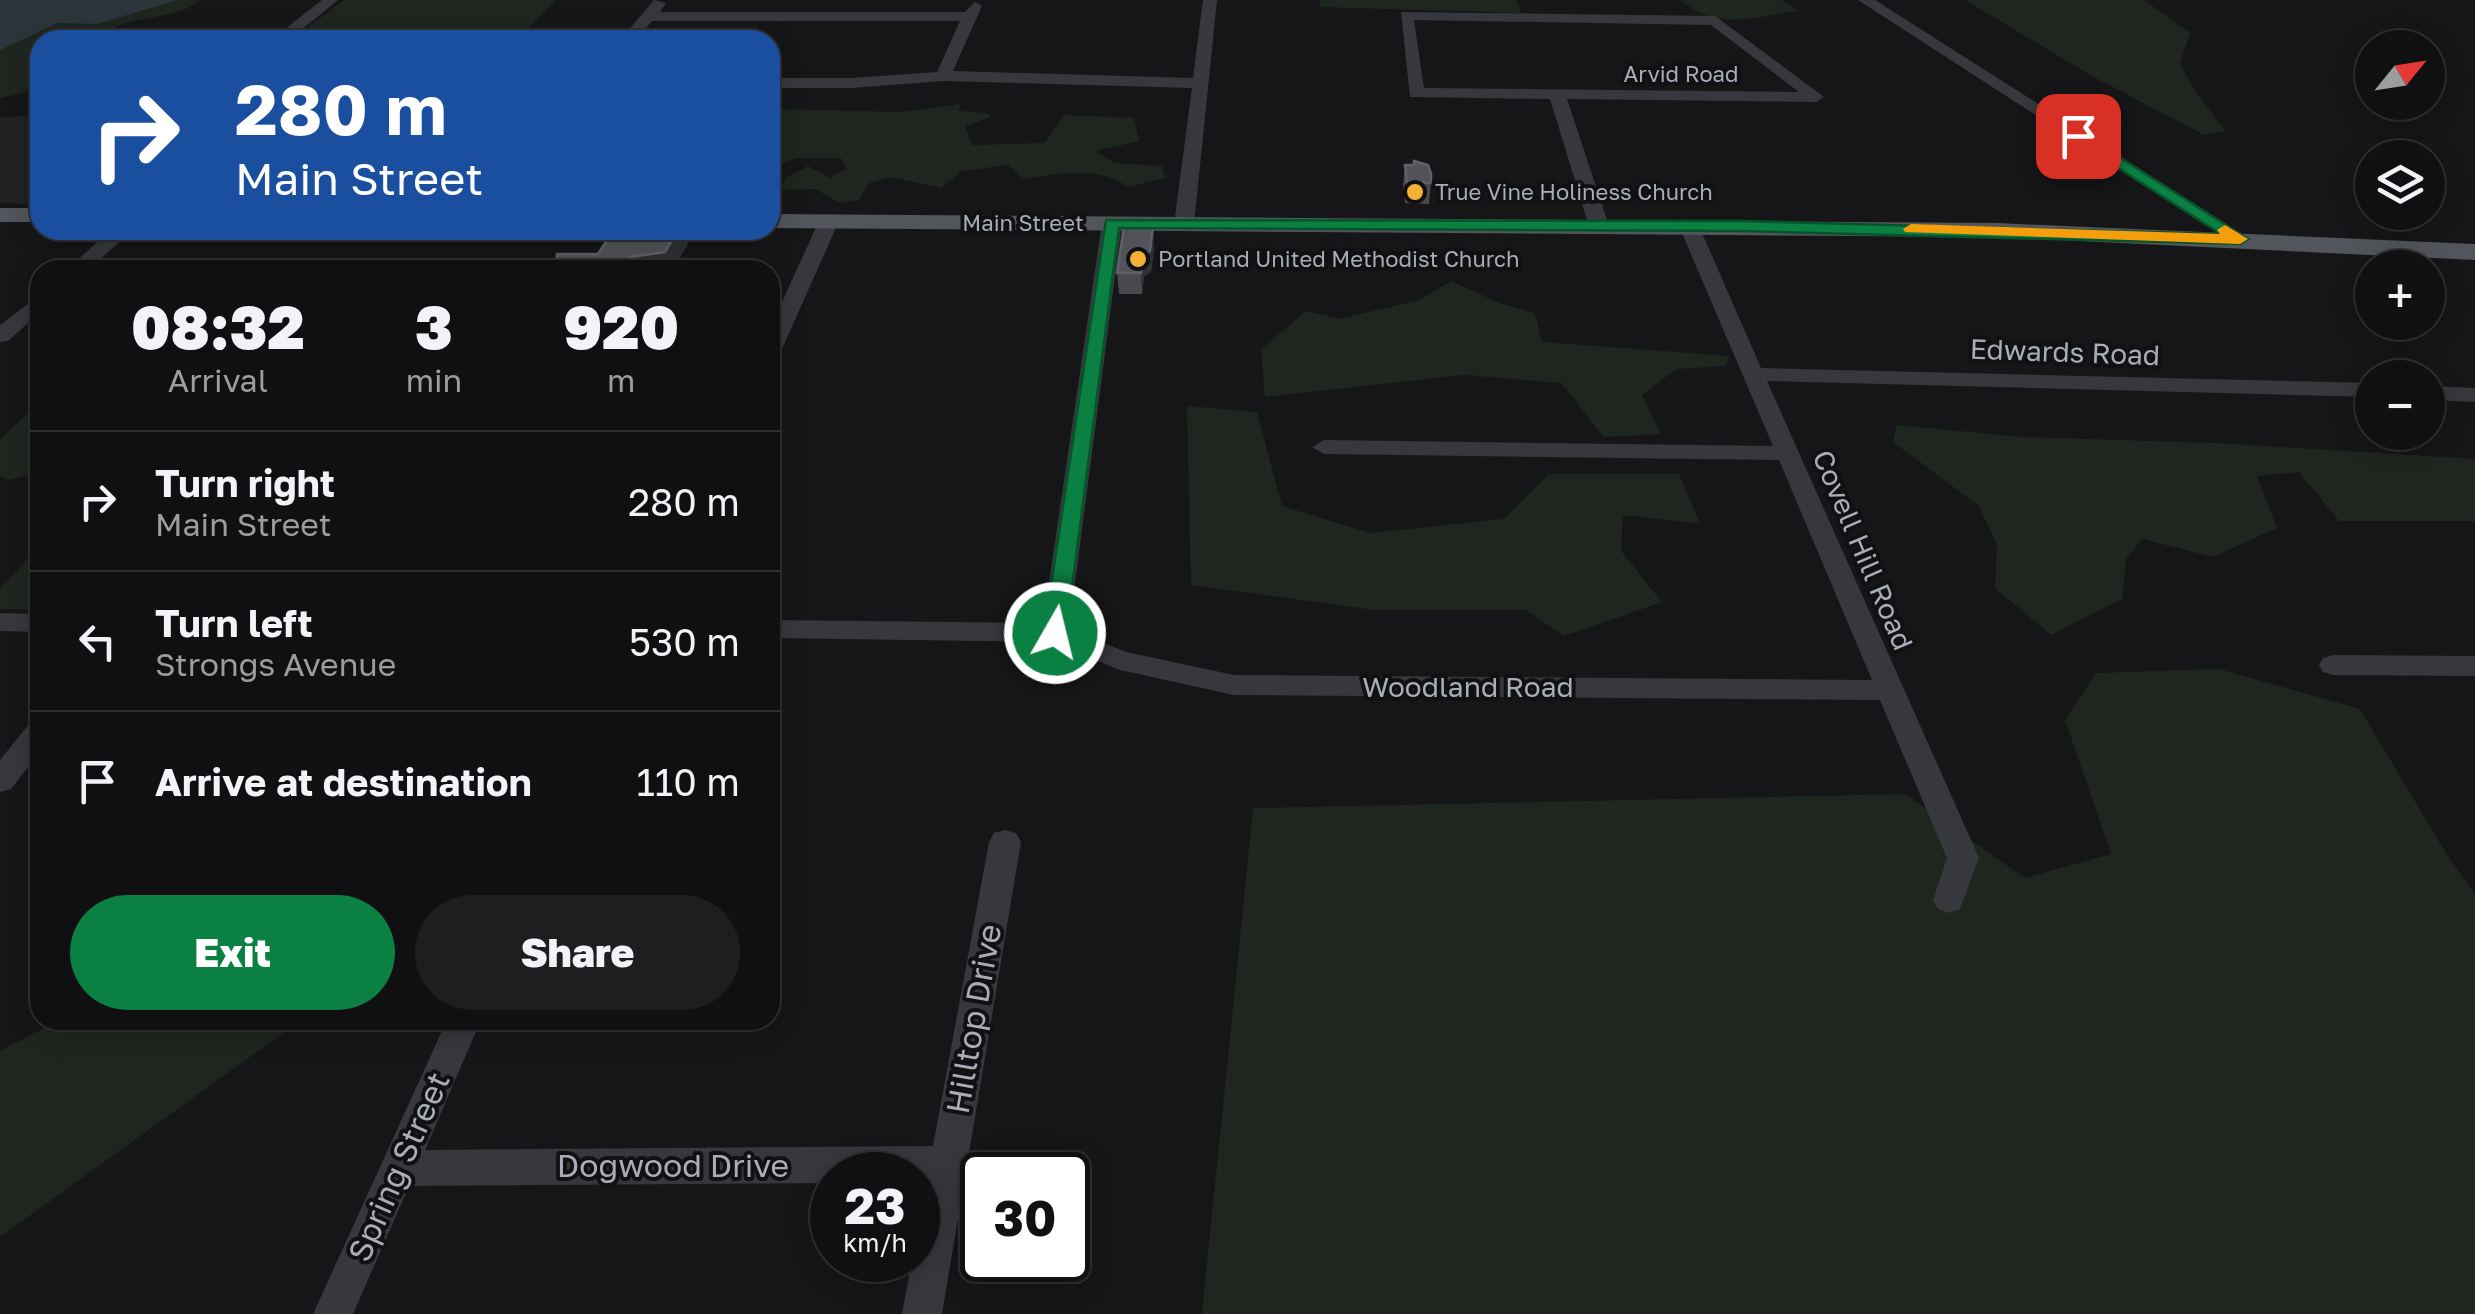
<!DOCTYPE html>
<html lang="en">
<head>
<meta charset="utf-8">
<style>
  body { margin:0; font-family:"Golos Text",sans-serif; background:#1e1e20; color:#f1f3f6; height:100vh; display:flex; flex-direction:column; font-size:38px; white-space:nowrap }
  * { box-sizing:border-box; margin:0 }
  p { font-size:32px; color:#9c9d9f }
  .icon { flex:none; width:55px; height:55px; fill:none; stroke:currentColor; stroke-width:2; stroke-linecap:round; stroke-linejoin:round }
  .map { position:relative; flex:1; overflow:hidden }
  .sheet { position:absolute; left:30px; top:260px; width:750px; height:770px; display:flex; flex-direction:column; background:#101012; border-radius:30px; box-shadow:0 5px 25px #0003,0 0 0 2px #303032 }
  .sheet>* { flex:none }
  .banner { position:absolute; left:30px; top:30px; width:750px; height:210px; border-radius:30px; box-shadow:0 5px 25px #0003,0 0 0 2px #303032; background:#1a4fa0; color:#fff; overflow:hidden }
  .needle { width:65px; rotate:60deg }
  .controls { position:absolute; left:2355px; top:30px; display:grid; gap:20px }
  .controls a { display:grid; place-items:center; width:90px; height:90px; border-radius:50%; background:#101012; box-shadow:0 5px 25px #0003,0 0 0 2px #303032; font-size:50px }
  .speed { position:absolute; left:810px; top:1152px; display:flex; gap:20px; font-size:50px; font-weight:700; text-align:center }
  .speed>* { display:grid; place-content:center; width:130px; height:130px; border-radius:50%; background:#101012; box-shadow:0 5px 25px #0003,0 0 0 2px #303032; line-height:1 }
  .speed small { font-size:25px; font-weight:400 }
  .speed .limit { border:5px solid #111; border-radius:15px; background:#fff; color:#111 }
  .pin { position:absolute; display:grid; place-items:center; width:85px; height:85px; color:#fff; margin:-42px; border-radius:20px; box-shadow:0 5px 15px #0006 }
  .me { position:absolute; width:110px; margin:-55px; rotate:8deg; stroke-linejoin:round; filter:drop-shadow(0 0 8px #0008) }
  .turn { display:flex; align-items:center; gap:35px; height:210px; padding:0 40px; font-size:45px }
  .turn .icon { width:130px; height:130px; stroke-width:2.5 }
  .turn b { display:block; font-size:70px; line-height:85px }
  .eta { display:flex; justify-content:space-evenly; align-items:center; height:170px; text-align:center }
  .eta b { font-size:60px; font-weight:800; line-height:70px }
  .button { display:flex; gap:20px; margin-top:auto; padding:20px 40px }
  .button a { flex:1; height:115px; border-radius:60px; background:#0b8043; color:#fff; font-size:40px; font-weight:800; line-height:115px; text-align:center }
  .button a+a { background:#1e1e20; color:#f1f3f6 }
  ul { padding:0; list-style:none }
  li { display:flex; align-items:center; gap:30px; height:140px; padding:0 40px; border-top:2px solid #303032 }
  li div { flex:1 }
  li b { display:block; font-size:38px }
  li em { font-style:normal }
  .map>svg:first-child { display:block }
</style>
</head>
<body>
<div class="map">
<svg width="2475" height="1314" viewBox="0 0 2475 1314">
  <rect width="100%" height="100%" fill="#161618"/>
  <path fill="#222225" d="M40,116V204L0,203V117Z"/>
  <path fill="#1e261f" d="M0,0H200C172,24 128,11 105,36L114,40H40V81L24,93L0,98Z
    M344,0H556L517,40H291Z
    M1320,0H1517L1521,13L1320,7Z
    M1680,0H1782L1798,11C1754,17 1717,31 1680,0Z
    M1965,0H2144L2190,33L2180,63L2195,91L2226,131L2204,135L2090,75Z
    M960,104L959,111L987,113L991,117L965,126L972,145L1045,143L1064,115L1134,118L1139,141L1096,151L1114,163L1162,166L1165,178L1128,187C1097,165 1060,174 1023,179L1008,165L962,171L941,188L891,177L869,183L859,200L840,203L815,189L780,190L786,178L808,166L830,178L847,168L841,158H797L770,168L776,151L770,149V109L902,112Z
    M1451,281L1502,304L1535,313L1542,342L1730,356L1725,366L1676,369L1642,395L1661,434L1604,437L1561,383L1464,375L1265,397L1261,349L1306,311L1340,319L1419,300Z
    M40,402V472L8,480L0,477V439Z
    M1187,406L1257,412L1282,506L1370,533L1504,519L1549,474H1679L1700,524L1623,515L1621,551L1662,602L1564,636L1526,610H1375L1191,585Z
    M1897,425L2021,437L2216,443L2475,459V521H2339L2299,472L2257,476L2277,528L2213,557L2142,539L2126,559L2122,599L2051,635L1995,588L1997,545L1979,506L1893,442Z
    M40,545V609H0V589Z
    M2219,669L2360,709L2444,850L2475,895V1314H1202L1253,808L1905,794L2025,878L2111,854L2065,720L2096,673Z
    M59,1020H301L0,1237V1051Z"/>
  <path fill="#2c353c" d="M0,0H177L97,24L58,23L0,50Z"/>
  <g fill="none" stroke-linecap="round" stroke-linejoin="round">
    <path fill="#37383d" fill-rule="evenodd" d="M322,0H338L289,40H271Z
      M654,0L666,3L660,12H965L975,2L982,6L953,71L1193,78L1203,0H1217L1194,224L1184,230L1174,224L1192,88L943,81L852,88H770V78H852L937,72L960,21H652L636,40H620Z
      M1858,0H1875L2250,239L2240,245L2233,243Z
      M1401,12L1715,16L1824,97L1816,102L1567,99L1609,226L1599,232L1589,226L1550,99L1410,97ZM1414,20L1711,25L1799,92L1424,88Z
      M829,215L839,221L781,351L770,357V328L819,221Z
      M1112,217L1122,223L1069,629L1126,652L1234,675L1872,680L1779,460L1324,454L1312,447L1324,440L1773,446L1679,226L1689,220L1699,226L1761,368L2372,383V397L1767,381L1979,858L1960,909L1949,913L1938,909L1933,900L1947,858L1880,700L1234,695L1120,670L1051,642L770,638V620L1043,623L1102,223Z
      M111,230H133L88,270H66Z
      M40,295V312L8,341L0,342V325Z
      M2428,386L2475,388V402L2428,400Z
      M0,613L40,614V632L0,631Z
      M2333,655L2475,656V676L2333,675L2323,672L2319,665L2323,658Z
      M40,720V752L11,789L0,792V760L30,723Z
      M1005,830L1016,833L1021,842L942,1314H902L912,1260H918V1230L926,1182H918V1175H832V1183L409,1186L353,1314H313L447,1020H481L425,1150L933,1146L989,842L994,833Z"/>
    <path fill="#53555c" fill-rule="evenodd" d="M0,208H40V222H0Z
      M770,214L1997,223L2475,244V260L1997,237L770,228Z"/>
  </g>
  <path fill="#47494d" d="M1405,165H1414L1431,183L1429,204L1405,203L1403,185Z
    M1154,247L1151,272L1144,276L1142,294H1119L1117,273Z"/>
  <path fill="#2f3033" d="M1153,226L1154,247L1151,272L1144,276L1142,294L1141,273L1143,255Z
    M678,230H684L688,244L673,270H624L631,257Z"/>
  <path fill="#525359" stroke="#5f6168" stroke-width="2.5" d="M1414,161L1428,165L1431,173V183H1407L1405,165H1414Z
    M1124,226H1153L1150,251L1143,255L1141,273H1117Z
    M621,230H678L665,252L631,257L623,269L556,268L557,254H598L613,231Z"/>
  <path fill="#0b8043" stroke="#07532c" stroke-width="2.5" d="M2078,131L2248,239L2240,244L1741,231L1119,228L1066,633L1055,641L1044,633L1106,220L1741,221L2221,234L2073,139L2071,136Z"/>
  <path fill="#f59e0b" d="M1911,224L2220,234L2217,230L2225,225L2248,239L2240,244L1905,232L1903,229Z"/>
  <g fill="#f2b134" stroke="#111113" stroke-width="4">
    <circle cx="1415" cy="192" r="10"/>
    <circle cx="1138" cy="259" r="10"/>
  </g>
  <g text-anchor="middle" stroke-width="8" stroke-linejoin="round" paint-order="stroke">
    <g font-size="22" fill="#a8adb8" stroke="#111113">
      <text x="1681" y="82">Arvid Road</text>
      <text x="1023" y="231">Main Street</text>
    </g>
    <g font-size="22" fill="#a8adb8" stroke="#111113" text-anchor="start">
      <text x="1435" y="200">True Vine Holiness Church</text>
      <text x="1158" y="267">Portland United Methodist Church</text>
    </g>
    <g font-size="28" fill="#a8adb8" stroke="#111113">
      <text transform="translate(2065 352) rotate(2)" y="10">Edwards Road</text>
      <text transform="translate(1863 550) rotate(67)" y="10">Covell Hill Road</text>
      <text x="1468" y="697">Woodland Road</text>
    </g>
    <g font-size="32" fill="#a8adb8" stroke="#111113">
      <text transform="translate(974 1019) rotate(-80)" y="11">Hilltop Drive</text>
      <text x="673" y="1177">Dogwood Drive</text>
      <text transform="translate(399 1167) rotate(-66)" y="11">Spring Street</text>
    </g>
  </g>
</svg>
<div class="controls">
<a><svg class="needle" viewBox="-14 -14 28 28"><path d="M0-13l5 13h-10z" fill="#e53935"/><path d="M0 13l5-13h-10z" fill="#9c9d9f"/></svg></a>
<a><svg class="icon" aria-label="layers" viewBox="0 0 24 24"><path d="M12 4l9 5-9 5-9-5zM3 14l9 5 9-5"/></svg></a>
<a>+</a>
<a>−</a>
</div>
<div class="speed"><div>23<small>km/h</small></div><div class="limit">30</div></div>
<div class="pin" style="left:2078px;top:136px;background:#d93025"><svg class="icon" aria-label="arrive" viewBox="0 0 24 24"><path d="M6 21V4h12l-3 4 3 4H6"/></svg></div>
<svg class="me" style="left:1055px;top:633px" viewBox="-20 -20 40 40"><circle r="17" fill="#0b8043" stroke="#fff" stroke-width="3"/><path d="M0-11L8 9 0 5-8 9z" fill="#fff"/></svg>
<div class="banner">
<div class="turn"><svg class="icon" aria-label="right" viewBox="0 0 24 24"><path d="M7 20v-9h11M14 6l5 5-5 5"/></svg><div><b>280 m</b>Main Street</div></div>
</div>
<section class="sheet">
<div class="eta">
<div><b>08:32</b><p>Arrival</p></div>
<div><b>3</b><p>min</p></div>
<div><b>920</b><p>m</p></div>
</div>
<ul>
<li><svg class="icon" aria-label="right" viewBox="0 0 24 24"><path d="M7 20v-9h11M14 6l5 5-5 5"/></svg><div><b>Turn right</b><p>Main Street</p></div><em>280 m</em></li>
<li><svg class="icon" aria-label="left" viewBox="0 0 24 24"><path d="M17 20v-9H6M10 6l-5 5 5 5"/></svg><div><b>Turn left</b><p>Strongs Avenue</p></div><em>530 m</em></li>
<li><svg class="icon" aria-label="arrive" viewBox="0 0 24 24"><path d="M6 21V4h12l-3 4 3 4H6"/></svg><div><b>Arrive at destination</b></div><em>110 m</em></li>
</ul>
<div class="button"><a>Exit</a><a>Share</a></div>
</section>
</div>
</body>
</html>
